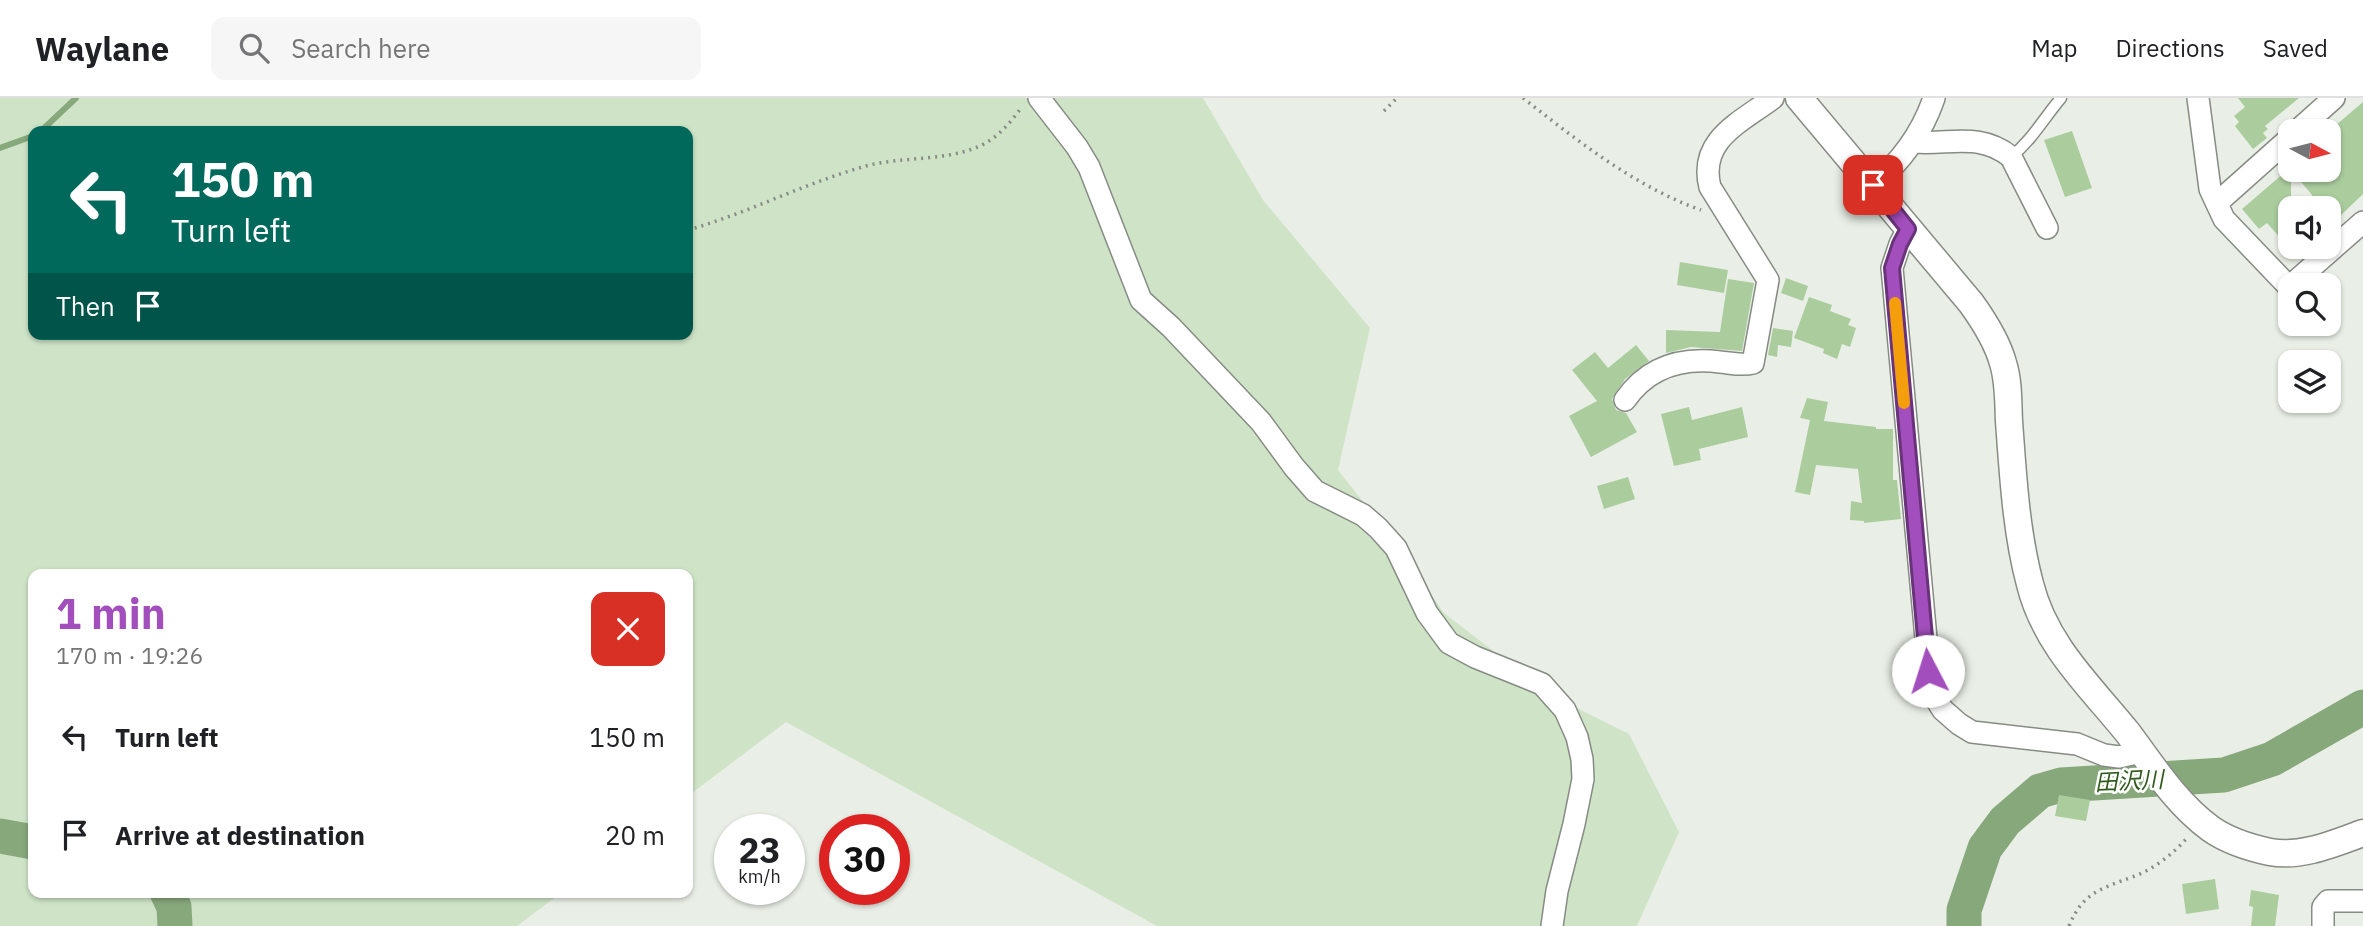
<!DOCTYPE html>
<html lang="en">
<head>
<meta charset="utf-8">
<style>
  body { margin:0; font-family:"IBM Plex Sans","Noto Sans JP",sans-serif; background:#f6f6f6; color:#202124; height:100vh; display:flex; flex-direction:column; font-size:26px; white-space:nowrap }
  * { box-sizing:border-box; margin:0 }
  p { font-size:23px; color:#757577 }
  .icon { flex:none; width:38px; height:38px; fill:none; stroke:currentColor; stroke-width:2; stroke-linecap:round; stroke-linejoin:round }
  .map { position:relative; flex:1; overflow:hidden }
  .panel { position:absolute; left:28px; top:471px; width:665px; height:329px; display:flex; flex-direction:column; background:#fff; border-radius:14px; box-shadow:0 2px 5px #0004 }
  .panel>* { flex:none }
  .top-card { position:absolute; left:28px; top:28px; width:665px; height:214px; border-radius:14px; box-shadow:0 2px 5px #0004; background:#00695c; color:#fff; overflow:hidden }
  .needle { width:46px; rotate:97deg }
  .buttons { position:absolute; left:2278px; top:21px; display:grid; gap:14px }
  .buttons a { display:grid; place-items:center; width:63px; height:63px; border-radius:14px; background:#fff; box-shadow:0 2px 5px #0004; font-size:35px }
  .speed { position:absolute; left:714px; top:716px; display:flex; gap:14px; font-size:35px; font-weight:700; text-align:center }
  .speed>* { display:grid; place-content:center; width:91px; height:91px; border-radius:50%; background:#fff; box-shadow:0 2px 5px #0004; line-height:1 }
  .speed small { font-size:18px; font-weight:400 }
  .speed .limit { border:10px solid #d22; background:#fff; color:#111 }
  .pin { position:absolute; display:grid; place-items:center; width:60px; height:60px; color:#fff; margin:-30px; border-radius:14px; box-shadow:0 4px 10px #0006 }
  .me { position:absolute; width:77px; margin:-38px; rotate:355deg; stroke-linejoin:round; filter:drop-shadow(0 0 5px #0008) }
  .turn { display:flex; align-items:center; gap:24px; height:147px; padding:0 28px; font-size:32px }
  .turn .icon { width:91px; height:91px; stroke-width:2.5 }
  .turn b { display:block; font-size:49px; line-height:60px }
  .then { display:flex; align-items:center; height:66px; padding:0 28px; background:#0003; gap:14px; font-size:26px }
  .round { display:grid; place-items:center; flex:none; width:74px; height:74px; border-radius:14px; background:#f6f6f6 }
  .overview { display:flex; align-items:center; justify-content:space-between; height:119px; padding:0 28px }
  h1 { font-size:42px; font-weight:700; line-height:52px; color:#a24ebc }
  ul { padding:0; list-style:none }
  li { display:flex; align-items:center; gap:21px; height:98px; padding:0 28px }
  li div { flex:1 }
  li b { display:block; font-size:26px }
  li em { font-style:normal }
  header { display:flex; align-items:center; gap:42px; box-sizing:border-box; height:98px; padding:0 35px; background:#fff; border-bottom:2px solid #e0e0e0 }
  header strong { font-size:33px }
  nav { display:flex; gap:38px; margin-inline-start:auto; font-size:24px }
  .search { width:490px; height:63px; background:#f6f6f6; display:flex; align-items:center; gap:18px; box-sizing:border-box; padding:0 24px; border-radius:14px; color:#757577; font-size:26px }
  .map>svg:first-child { display:block }
</style>
</head>
<body>
<header>
<strong>Waylane</strong>
<div class="search"><svg class="icon" aria-label="search" viewBox="0 0 24 24"><circle cx="10" cy="10" r="6"/><path d="M15 15l6 6"/></svg>Search here</div>
<nav><a>Map</a><a>Directions</a><a>Saved</a></nav>
</header>
<div class="map">
<svg width="2363" height="828" viewBox="0 0 2363 828">
  <rect width="100%" height="100%" fill="#e9efe6"/>
  <path fill="#cfe4c7" fill-rule="evenodd" d="M0,0H1203L1263,102L1370,230L1338,372L1391,439L1444,515L1549,596L1629,636L1679,734L1637,828H1157L786,624L688,698V476H33V794L561,795L517,828H0ZM33,33H688V236H33Z"/>
  <g fill="none" stroke-linecap="round" stroke-linejoin="round">
    <path stroke="#87a87b" stroke-width="6" d="M41,33L76,0
      M0,50L33,38"/>
    <path stroke="#87a87b" stroke-width="35" d="M0,738L33,744
      M167,794L174,809L175,828
      M1964,828V812L1985,750L2005,723L2040,693L2061,687L2224,677L2272,661L2363,609"/>
  </g>
  <path fill="#abcd9e" d="M2238,0H2299L2265,28L2268,31L2263,35L2267,40L2253,51L2235,28L2239,24L2234,18L2245,9Z
    M2363,4V96L2335,123L2329,117V110H2323L2291,72V152L2267,125L2259,131L2242,111L2291,69V72H2329V33Z
    M2072,33L2092,90L2065,99L2044,42Z
    M1680,164L1728,172L1724,195L1677,187Z
    M1786,180L1808,188L1803,203L1781,195Z
    M1728,181L1754,185L1742,253L1691,249L1666,255V232L1720,234Z
    M1809,199L1832,207L1830,213L1851,221L1848,227L1856,230L1850,249L1842,246L1837,261L1823,255L1824,251L1794,240Z
    M1773,230L1793,233L1791,249L1778,247L1777,259L1768,257Z
    M1636,247L1649,263L1625,281L1612,301L1616,312L1626,315L1637,334L1591,359L1569,318L1597,303L1572,272L1595,254L1608,270Z
    M1807,300L1828,304L1824,323L1876,329V331H1893V382H1897L1901,421L1864,425V423L1850,422L1851,403L1862,405L1858,371L1816,367L1810,397L1795,394L1810,322L1800,320Z
    M1689,309L1692,322L1742,309L1748,339L1699,351L1701,362L1674,368L1661,316Z
    M1628,379L1635,401L1604,411L1597,388Z
    M2059,697L2090,702L2086,723L2055,718Z
    M2215,781L2219,811L2186,816L2182,786Z
    M2251,792L2279,797L2275,828H2251L2253,809L2249,808Z"/>
  <g fill="none" stroke-linecap="round" stroke-linejoin="round">
    <g stroke="#868c84" stroke-width="13">
      <path id="service" d="M2011,59C2032,42 2044,20 2061,0"/>
    </g>
    <g stroke="#868c84" stroke-width="24">
      <path id="minor" d="M1039,0L1077,49L1089,69L1141,202L1171,229L1261,324L1294,369L1315,393L1363,417L1378,430L1396,450L1427,515L1449,545L1475,559L1542,586L1565,612L1577,639L1582,661L1583,681L1574,726L1557,793L1552,828
        M2198,0L2210,91L2224,121L2289,189L2363,124
        M2297,33L2334,0
        M1914,44C1951,47 1980,34 2011,59L2047,130
        M1873,87C1902,63 1922,35 1934,0
        M2217,105L2291,39
        M1908,131L1900,146L1892,170L1929,573L1934,598L1943,612L1959,626L1972,634L2077,646L2104,657L2119,659L2141,654
        M1625,302C1648,269 1681,259 1720,264C1731,265 1742,268 1753,265L1768,182L1710,89C1698,42 1741,24 1773,0
        M2323,828V809L2328,803H2363"/>
    </g>
    <g stroke="#868c84" stroke-width="29">
      <path id="tertiary" d="M1799,0L1971,205C1984,223 1997,243 2003,265C2009,284 2008,304 2009,323C2013,377 2016,434 2030,486C2045,547 2090,588 2128,635C2153,669 2177,706 2211,731C2227,742 2251,750 2270,754C2301,760 2335,745 2363,735"/>
    </g>
    <path stroke="#878b85" stroke-width="3.5" stroke-dasharray="2 5" stroke-linecap="butt" d="M1523,0C1578,43 1634,88 1701,112
      M1384,13L1397,0
      M688,132C748,115 805,85 866,68C903,58 946,64 982,47C998,39 1011,24 1021,10
      M2069,828C2083,794 2101,791 2132,779C2153,772 2173,756 2187,740"/>
    <use href="#service" stroke="#fff" stroke-width="10"/>
    <use href="#minor" stroke="#fff" stroke-width="21"/>
    <use href="#tertiary" stroke="#fff" stroke-width="26"/>
  </g>
  <g fill="none" stroke-linecap="round" stroke-linejoin="round">
    <g stroke="#69337a" stroke-width="18">
      <path id="route" d="M1873,87L1908,131L1900,146L1892,170L1928,573"/>
    </g>
    <use href="#route" stroke="#a24ebc" stroke-width="12"/>
    <path stroke="#f59e0b" stroke-width="12" d="M1895,205L1904,305"/>
  </g>
  <g text-anchor="middle" stroke-width="5" stroke-linejoin="round" paint-order="stroke">
    <g font-size="23" font-style="italic" fill="#305b1d" stroke="#fff">
      <text transform="translate(2129 683) rotate(-3)" y="8">田沢川</text>
    </g>
  </g>
</svg>
<div class="buttons">
<a><svg class="needle" viewBox="-14 -14 28 28"><path d="M0-13l5 13h-10z" fill="#e53935"/><path d="M0 13l5-13h-10z" fill="#757577"/></svg></a>
<a><svg class="icon" aria-label="sound" viewBox="0 0 24 24"><path d="M4 9h4l5-4v14l-5-4H4zM17 9q2 3 0 6"/></svg></a>
<a><svg class="icon" aria-label="search" viewBox="0 0 24 24"><circle cx="10" cy="10" r="6"/><path d="M15 15l6 6"/></svg></a>
<a><svg class="icon" aria-label="layers" viewBox="0 0 24 24"><path d="M12 4l9 5-9 5-9-5zM3 14l9 5 9-5"/></svg></a>
</div>
<div class="speed"><div>23<small>km/h</small></div><div class="limit">30</div></div>
<div class="pin" style="left:1873px;top:87px;background:#d93025"><svg class="icon" aria-label="arrive" viewBox="0 0 24 24"><path d="M6 21V4h12l-3 4 3 4H6"/></svg></div>
<svg class="me" style="left:1928px;top:573px" viewBox="-20 -20 40 40"><circle r="19" fill="#fff"/><path d="M0-13L10 11 0 6-10 11z" fill="#a24ebc"/></svg>
<div class="top-card">
<div class="turn"><svg class="icon" aria-label="left" viewBox="0 0 24 24"><path d="M17 20v-9H6M10 6l-5 5 5 5"/></svg><div><b>150 m</b>Turn left</div></div>
<div class="then">Then<svg class="icon" aria-label="arrive" viewBox="0 0 24 24"><path d="M6 21V4h12l-3 4 3 4H6"/></svg></div>
</div>
<section class="panel">
<div class="overview"><div><h1>1 min</h1><p>170 m · 19:26</p></div><a class="round" style="background:#d93025;color:#fff"><svg class="icon" aria-label="close" viewBox="0 0 24 24"><path d="M6 6l12 12M18 6L6 18"/></svg></a></div>
<ul>
<li><svg class="icon" aria-label="left" viewBox="0 0 24 24"><path d="M17 20v-9H6M10 6l-5 5 5 5"/></svg><div><b>Turn left</b></div><em>150 m</em></li>
<li><svg class="icon" aria-label="arrive" viewBox="0 0 24 24"><path d="M6 21V4h12l-3 4 3 4H6"/></svg><div><b>Arrive at destination</b></div><em>20 m</em></li>
</ul>
</section>
</div>
</body>
</html>
